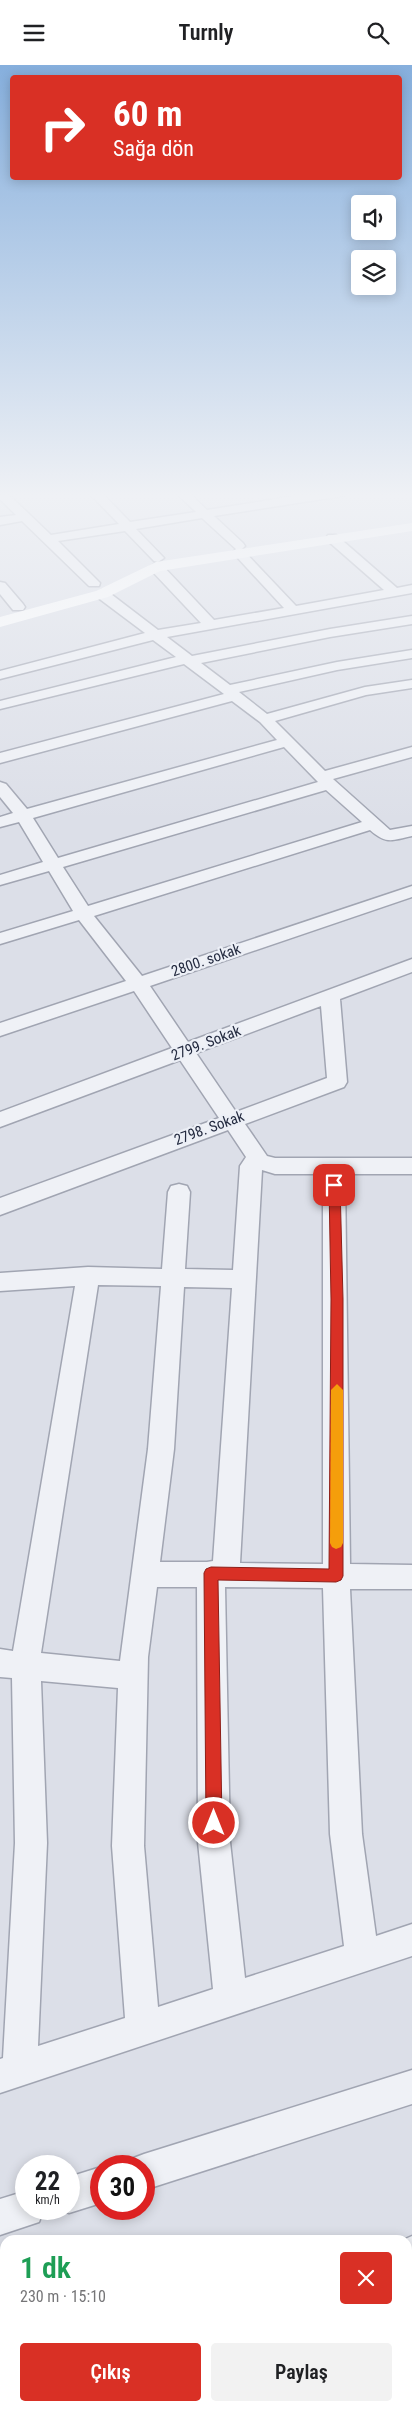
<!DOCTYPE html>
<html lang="tr">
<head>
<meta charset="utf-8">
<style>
  body { margin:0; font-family:"Roboto Condensed",sans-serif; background:#f2f2f2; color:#202124; height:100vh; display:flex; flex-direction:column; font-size:19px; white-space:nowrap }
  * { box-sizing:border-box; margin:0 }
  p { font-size:16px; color:#757577 }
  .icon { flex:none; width:28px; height:28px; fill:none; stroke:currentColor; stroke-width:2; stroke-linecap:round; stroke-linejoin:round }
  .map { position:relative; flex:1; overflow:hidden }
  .side { position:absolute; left:0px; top:2170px; width:412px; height:176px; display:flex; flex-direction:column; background:#fff; border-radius:15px 15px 0 0; box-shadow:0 2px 12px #0003 }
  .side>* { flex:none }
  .guide { position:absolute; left:10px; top:10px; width:392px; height:105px; border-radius:5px; box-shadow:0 2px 12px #0003; background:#d93025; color:#fff; overflow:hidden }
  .tools { position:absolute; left:351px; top:130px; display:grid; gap:10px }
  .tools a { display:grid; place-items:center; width:45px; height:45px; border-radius:5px; background:#fff; box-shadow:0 2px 12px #0003; font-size:25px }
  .speed { position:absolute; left:15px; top:2090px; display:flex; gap:10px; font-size:25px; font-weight:700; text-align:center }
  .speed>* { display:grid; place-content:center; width:65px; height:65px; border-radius:50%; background:#fff; box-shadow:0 2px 12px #0003; line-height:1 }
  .speed small { font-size:12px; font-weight:400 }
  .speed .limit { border:8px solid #d22; background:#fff; color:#111 }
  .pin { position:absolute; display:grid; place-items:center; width:42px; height:42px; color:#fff; margin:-21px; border-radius:10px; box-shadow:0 2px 8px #0006 }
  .me { position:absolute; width:55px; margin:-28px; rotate:0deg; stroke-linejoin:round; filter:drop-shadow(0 0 4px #0008) }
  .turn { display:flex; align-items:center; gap:18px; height:105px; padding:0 20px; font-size:22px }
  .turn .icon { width:65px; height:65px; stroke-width:2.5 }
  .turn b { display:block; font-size:35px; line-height:42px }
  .round { display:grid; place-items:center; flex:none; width:52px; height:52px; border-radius:5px; background:#f2f2f2 }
  .headline { display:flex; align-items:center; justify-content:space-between; height:85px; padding:0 20px }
  h1 { font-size:30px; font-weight:600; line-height:38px; color:#1e9e55 }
  .action { display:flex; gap:10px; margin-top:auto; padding:10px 20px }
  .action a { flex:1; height:58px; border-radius:5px; background:#d93025; color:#fff; font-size:20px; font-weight:600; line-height:58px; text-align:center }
  .action a+a { background:#f2f2f2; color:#202124 }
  header { display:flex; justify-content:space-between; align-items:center; height:65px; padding:0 20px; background:#fff; font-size:22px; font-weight:600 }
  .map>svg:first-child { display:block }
</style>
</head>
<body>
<header><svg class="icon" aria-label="menu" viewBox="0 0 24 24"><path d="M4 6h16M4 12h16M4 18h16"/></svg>Turnly<svg class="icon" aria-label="search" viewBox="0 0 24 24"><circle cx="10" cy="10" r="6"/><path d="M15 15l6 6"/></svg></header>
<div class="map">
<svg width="412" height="2346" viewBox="0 0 412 2346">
  <rect width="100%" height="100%" fill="#dcdfe8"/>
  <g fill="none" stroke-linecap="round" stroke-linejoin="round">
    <g stroke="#a1a5b2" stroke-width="3">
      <path id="minor" d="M0,427H6L51,470L119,459L88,427H101L130,457L196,447L175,427H188L207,445L320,427H348L342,431L214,451L243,478L245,481L242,484L296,541L384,525L328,476L326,473L328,470H336L397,523L412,520V528L167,572L192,591L330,564L412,551V559L330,572L201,598L230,620L337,597L412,585V593L337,605L239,627L267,649L365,622L412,615V623L366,630L275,656L325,706L412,682V692L333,714L390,765L412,761V771C392,775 387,780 370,765L94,851L142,911L412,821V832L150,921L188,977L412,894V907L340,934L347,1017L344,1022L245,1059L267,1091L275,1093H412V1109H345L350,1499L412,1500V1524H350L362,1769L376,1871L412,1859V1891L0,2028V1994L3,1993L15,1778L12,1613L0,1612V1584L13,1586L75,1221L0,1226V1208L88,1202L162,1204L168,1127L171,1121L179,1119L187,1121L190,1127L185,1204L233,1205L240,1101L246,1092L228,1065L0,1150V1133L219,1053L180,995L0,1062V1047L172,983L134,926L0,971V958L126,916L79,855L0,879V868L73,846L49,806L0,820V810L43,797L19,757L0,762V752L13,748L0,732V717L6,719L27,744L277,675L260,657L232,636L0,698V688L224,629L184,599L0,644V636L176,592L153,575L0,614V606L145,568L97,532L95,529L102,525L107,526L158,565L201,558L151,505L150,502L156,498L161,499L214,555L284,543L235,490L233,487L236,484L202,453L136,464L164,493L158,497L154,496L125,466L58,476L100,518L99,521H89L22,456L0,460V452L16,450L0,434ZM284,682L318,717L58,793L33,753ZM326,725L362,757L88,841L63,802ZM321,941L327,1013L236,1047L196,988ZM262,1105L275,1109H323V1499L240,1498ZM98,1220L161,1221L148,1384L120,1596L41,1588ZM184,1222L232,1223L213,1496L207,1497H160L174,1384ZM157,1522H197L198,1777L213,1924L158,1942L144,1781L148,1592ZM225,1522L323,1523L330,1769L344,1881L245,1913L230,1777ZM41,1616L118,1623L112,1781L125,1953L38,1981L47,1778Z
        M0,517L5,518L23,539L25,542L23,545H13L0,529Z
        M412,2005V2039L144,2125V2101H128L131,2094L144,2089Z
        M101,2102V2138L69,2148L58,2144H69V2112Z
        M26,2126V2144H44L39,2157L0,2170V2134Z
        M412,2171V2209L408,2211V2175H403Z
        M5,2319V2341H24L22,2346H0V2321Z"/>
    </g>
    <use href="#minor" fill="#eff1f6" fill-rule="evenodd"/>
    <path fill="#fff" fill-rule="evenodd" d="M412,458V466L160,506L108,532L0,562V552L96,526L156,497Z"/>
  </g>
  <linearGradient id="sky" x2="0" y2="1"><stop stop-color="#86afdd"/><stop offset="0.57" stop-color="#eff1f5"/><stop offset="1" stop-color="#eff1f5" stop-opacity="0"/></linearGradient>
  <rect width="412" height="755" fill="url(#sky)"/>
  <path fill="#d93025" stroke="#8d1f18" d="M334,1116L340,1120L343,1234V1511L341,1515L336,1517L218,1515L222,1758L219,1764L214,1766L208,1764L206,1758L204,1508L206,1504L211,1502L329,1504L331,1234L329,1120Z"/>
  <path fill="#f59e0b" d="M337,1319L343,1325V1478L341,1482L336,1484L332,1482L330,1478L331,1325Z"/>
  <g text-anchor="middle" stroke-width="4.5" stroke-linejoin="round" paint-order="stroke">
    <g font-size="15" fill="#242b40" stroke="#eceff6">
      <text transform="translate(206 895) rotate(-19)" y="5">2800. sokak</text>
      <text transform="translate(206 978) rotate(-21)" y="5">2799. Sokak</text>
      <text transform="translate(209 1063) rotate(-20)" y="5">2798. Sokak</text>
    </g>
  </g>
</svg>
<div class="tools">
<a><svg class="icon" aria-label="sound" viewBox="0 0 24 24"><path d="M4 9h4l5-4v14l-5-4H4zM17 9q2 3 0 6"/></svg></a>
<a><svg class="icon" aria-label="layers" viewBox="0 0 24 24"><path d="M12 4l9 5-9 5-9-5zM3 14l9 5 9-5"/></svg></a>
</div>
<div class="speed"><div>22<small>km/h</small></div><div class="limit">30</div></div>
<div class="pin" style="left:334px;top:1120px;background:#d93025"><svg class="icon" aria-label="arrive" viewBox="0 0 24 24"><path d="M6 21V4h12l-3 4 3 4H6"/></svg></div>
<svg class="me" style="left:214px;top:1758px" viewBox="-20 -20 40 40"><circle r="17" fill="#d93025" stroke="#fff" stroke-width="3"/><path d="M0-11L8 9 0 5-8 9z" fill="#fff"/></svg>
<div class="guide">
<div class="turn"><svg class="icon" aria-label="right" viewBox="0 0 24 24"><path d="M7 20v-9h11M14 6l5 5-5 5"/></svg><div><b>60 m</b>Sağa dön</div></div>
</div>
<section class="side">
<div class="headline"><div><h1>1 dk</h1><p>230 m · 15:10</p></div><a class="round" style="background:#d93025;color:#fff"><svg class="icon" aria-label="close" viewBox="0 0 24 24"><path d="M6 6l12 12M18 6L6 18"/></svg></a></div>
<div class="action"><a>Çıkış</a><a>Paylaş</a></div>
</section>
</div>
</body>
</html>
